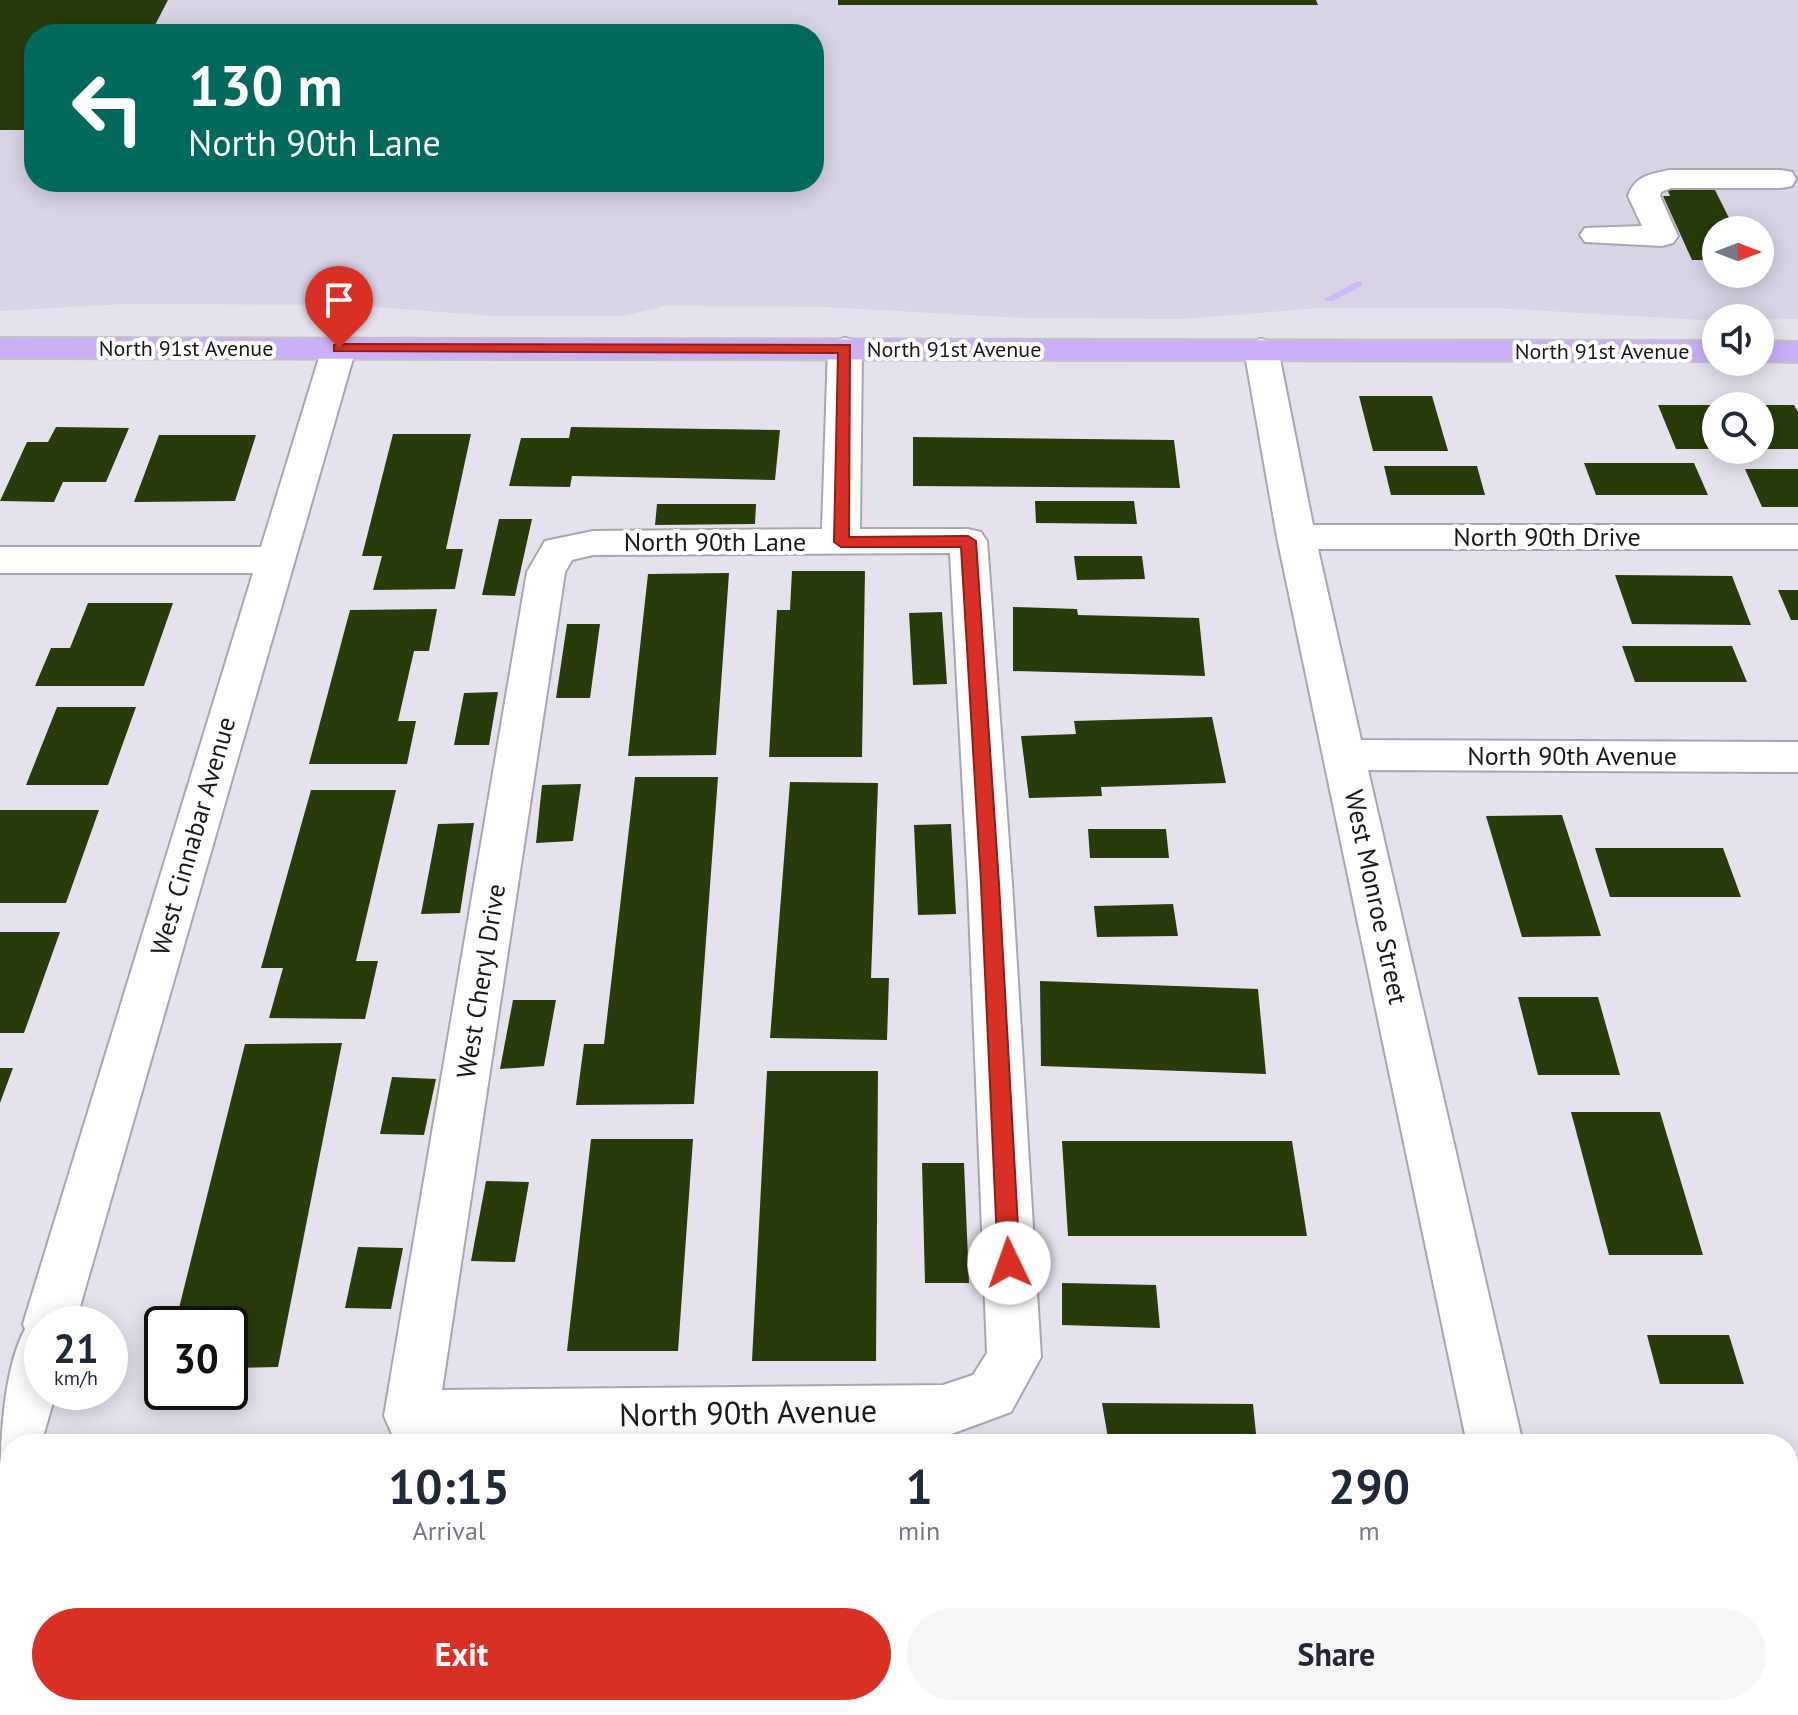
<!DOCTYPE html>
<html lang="en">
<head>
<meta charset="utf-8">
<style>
  body { margin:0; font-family:"PT Sans",sans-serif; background:#f6f6f7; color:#1f2937; height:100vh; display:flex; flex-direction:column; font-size:30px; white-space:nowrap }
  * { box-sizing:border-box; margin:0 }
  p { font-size:26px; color:#747a83 }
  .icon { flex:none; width:44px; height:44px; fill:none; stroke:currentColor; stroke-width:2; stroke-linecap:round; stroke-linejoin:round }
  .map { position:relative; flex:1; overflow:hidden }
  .details { position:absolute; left:0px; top:1434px; width:1798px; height:282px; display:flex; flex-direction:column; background:#fff; border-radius:32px 32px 0 0; box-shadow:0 4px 20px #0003 }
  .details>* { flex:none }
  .banner { position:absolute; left:24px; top:24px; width:800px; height:168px; border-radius:32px; box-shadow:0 4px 20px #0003; background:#00695c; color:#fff; overflow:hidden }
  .needle { width:52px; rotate:90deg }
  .tools { position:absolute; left:1702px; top:216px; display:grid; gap:16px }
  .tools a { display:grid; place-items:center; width:72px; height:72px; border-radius:50%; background:#fff; box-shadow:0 4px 20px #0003; font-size:40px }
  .speed { position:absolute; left:24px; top:1306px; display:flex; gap:16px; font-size:40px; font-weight:700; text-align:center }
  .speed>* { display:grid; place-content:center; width:104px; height:104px; border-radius:50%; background:#fff; box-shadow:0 4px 20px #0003; line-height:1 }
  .speed small { font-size:20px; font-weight:400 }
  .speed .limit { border:4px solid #111; border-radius:12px; background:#fff; color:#111 }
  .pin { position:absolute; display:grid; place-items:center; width:68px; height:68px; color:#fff; margin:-82px -34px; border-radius:50% 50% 50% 0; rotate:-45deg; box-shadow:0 0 8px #0007 }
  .pin .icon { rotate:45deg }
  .me { position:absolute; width:88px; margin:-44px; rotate:357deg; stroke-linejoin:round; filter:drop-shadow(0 0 6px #0008) }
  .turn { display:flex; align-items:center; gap:28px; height:168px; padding:0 32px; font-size:36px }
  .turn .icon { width:104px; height:104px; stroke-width:2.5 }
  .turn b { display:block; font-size:56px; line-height:68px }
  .eta { display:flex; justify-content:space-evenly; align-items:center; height:136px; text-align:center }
  .eta b { font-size:48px; font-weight:600; line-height:56px }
  .button { display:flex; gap:16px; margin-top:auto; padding:16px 32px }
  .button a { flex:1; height:92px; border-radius:48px; background:#d93025; color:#fff; font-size:32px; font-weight:600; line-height:92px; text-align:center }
  .button a+a { background:#f6f6f7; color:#1f2937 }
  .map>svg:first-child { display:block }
</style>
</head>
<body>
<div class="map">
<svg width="1798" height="1715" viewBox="0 0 1798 1715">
  <rect width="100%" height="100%" fill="#e5e2ed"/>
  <path fill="#d9d4e6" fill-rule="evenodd" d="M0,0H1798V319L1702,320L1494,308H1321L1184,319L1024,318L825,307L665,306L624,316H493L350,305L123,304L0,311ZM34,34H814V182H34ZM1716,230H1760V274H1716Z"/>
  <path fill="#cfb8fc" d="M717,1706H787L786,1715H716Z"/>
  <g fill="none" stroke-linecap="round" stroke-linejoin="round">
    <path fill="#cfb8fc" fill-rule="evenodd" d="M1358,281L1362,282V286L1333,301H1325L1324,299Z"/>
  </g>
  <path fill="#283c0b" d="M0,0H168L154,27H140L136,34H34V130H0Z
    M838,0H1316L1318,5H838Z
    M1664,182H1711L1735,230H1716V260H1692L1663,196H1670Z
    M1359,396H1432L1448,451H1373Z
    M1658,405H1716V449H1676Z
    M1760,405H1794L1798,412V449H1760Z
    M56,427L129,428L106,482H63L54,502L0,501L27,442H48Z
    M571,427L780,430L775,480L572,476L570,487L509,486L521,438H569Z
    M393,434H471L446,549H463L455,589L373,590L382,556H362Z
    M159,435H256L235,501L134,502Z
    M913,437L1174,440L1180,488L913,486Z
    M1584,463H1694L1708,495H1596Z
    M1384,466H1477L1485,495H1391Z
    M1745,469H1798V507H1762Z
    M1035,501H1134L1137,524L1036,523Z
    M657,504H756L755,524L655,525Z
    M499,519H532L515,596L482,595Z
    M1074,556H1142L1145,579L1077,580Z
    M792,571H865L862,757H769L777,610H790Z
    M729,573L716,755L628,756L648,574Z
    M1615,575L1732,576L1751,625L1632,624Z
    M1778,590H1798V620H1791Z
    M88,603H173L144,686H35L51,648H70Z
    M1013,607L1077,609L1078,615L1199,618L1205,676L1013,671Z
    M437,609L429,651H414L398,721H416L407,764H309L350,610Z
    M942,612L947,684L913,685L909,613Z
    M567,624H600L590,698H556Z
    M1622,646H1732L1747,682H1635Z
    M498,692L489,745H454L464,693Z
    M57,707H136L108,785H26Z
    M1212,717L1226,783L1101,787L1102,796L1029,798L1021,736L1076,734L1074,721Z
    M635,777H718L694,1104L576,1105L584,1044H604Z
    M790,782L878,783L871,978H889L887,1040L770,1038Z
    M581,784L573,841L536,843L542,785Z
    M311,790H396L356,961H378L365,1019L269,1018L283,968H261Z
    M0,810H99L66,903H0Z
    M1562,815L1601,936L1522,937L1486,816Z
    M474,823L460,913L421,914L438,824Z
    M951,824L956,914L918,915L914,825Z
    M1088,829H1166L1169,858H1090Z
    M1595,848H1723L1741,897H1610Z
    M1173,904L1178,936L1097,937L1094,906Z
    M0,932H60L24,1033H0Z
    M1040,981L1258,989L1266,1074L1041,1066Z
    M1518,997H1598L1620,1075H1538Z
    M513,1000H556L544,1066L500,1069Z
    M342,1043L278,1367L230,1368V1324H175L245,1044Z
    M0,1068H13L0,1103Z
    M767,1071H878L876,1361H752Z
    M392,1077L436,1079L424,1135L380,1134Z
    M1571,1112H1660L1703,1255H1609Z
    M591,1139H693L678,1351H567Z
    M1062,1141H1292L1307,1236H1068Z
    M922,1163H964L969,1283H925Z
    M486,1181L529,1182L515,1262L471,1261Z
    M358,1247L403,1248L391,1309L345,1308Z
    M1062,1283L1156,1285L1160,1328L1062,1325Z
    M1647,1335H1729L1744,1384H1660Z
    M1102,1403L1253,1404L1257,1444H1109Z"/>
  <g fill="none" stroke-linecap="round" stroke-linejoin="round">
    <g stroke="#aaa6b1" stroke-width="4">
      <path id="minor" d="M1669,170H1781L1792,172L1796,179L1792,186L1781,188H1671L1661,192L1660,196L1678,236L1673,243L1662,246L1585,242L1580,235L1585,228L1642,226L1628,196C1635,176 1650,174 1669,170Z
        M339,338L351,341L356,348L75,1324H42V1392H56L41,1444H10V1512L0,1516C0,1460 0,1376 25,1329L23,1324L253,573H0V547H261L322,348L327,341Z
        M845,338L857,341L862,348L860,529H968L981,532L987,541L1012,884L1041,1357L1011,1412L943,1437L411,1442L392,1434L384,1416L527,572L545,541L593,531L822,529L828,348L833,341ZM950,553L968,884L987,1353L973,1375L943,1385L442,1390L565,572L572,560L593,555Z
        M1261,339L1273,342L1278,349L1313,525H1798V549H1318L1361,740L1798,742V772L1368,770L1523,1444H1467L1277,537L1244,349L1249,342Z
        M1523,1706H1583L1585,1715H1525Z"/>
    </g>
    <g stroke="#c3c3c4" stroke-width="4">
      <path id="major" d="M0,338L1716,341V361L0,358Z
        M1760,341L1798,342V362L1760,361Z"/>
    </g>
    <use href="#minor" fill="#fff" fill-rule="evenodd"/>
    <use href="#major" fill="#cbb0f7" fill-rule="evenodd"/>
  </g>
  <path fill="#d93025" stroke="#8d1f18" stroke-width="2" d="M339,344L850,345L849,537L968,536L976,541L999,884L1020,1263L1017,1269L1009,1272L1001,1269L998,1263L981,884L961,547H841L834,542L838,353L334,351V345Z"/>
  <g text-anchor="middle" stroke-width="8" stroke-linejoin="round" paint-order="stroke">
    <g font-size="22" fill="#19181c" stroke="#fff">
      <text x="186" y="356">North 91st Avenue</text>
      <text x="954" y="357">North 91st Avenue</text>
      <text x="1602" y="359">North 91st Avenue</text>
    </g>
    <g font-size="26" fill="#19181c" stroke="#fff">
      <text x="1547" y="546">North 90th Drive</text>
      <text x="715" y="551">North 90th Lane</text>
      <text x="1572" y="765">North 90th Avenue</text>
      <text transform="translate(193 836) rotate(-74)" y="9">West Cinnabar Avenue</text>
      <text transform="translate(1376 897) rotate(78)" y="9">West Monroe Street</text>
      <text transform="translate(481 981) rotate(-81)" y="9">West Cheryl Drive</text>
    </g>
    <g font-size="32" fill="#19181c" stroke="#fff">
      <text transform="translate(748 1413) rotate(-1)" y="11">North 90th Avenue</text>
    </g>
  </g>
</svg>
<div class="tools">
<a><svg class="needle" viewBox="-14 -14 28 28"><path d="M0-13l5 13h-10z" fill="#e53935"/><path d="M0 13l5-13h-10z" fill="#747a83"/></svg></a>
<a><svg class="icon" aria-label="sound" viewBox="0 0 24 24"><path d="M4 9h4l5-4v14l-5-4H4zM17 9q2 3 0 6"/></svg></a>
<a><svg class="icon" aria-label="search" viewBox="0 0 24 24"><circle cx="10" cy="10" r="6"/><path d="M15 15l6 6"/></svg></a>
</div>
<div class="speed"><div>21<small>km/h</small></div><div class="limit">30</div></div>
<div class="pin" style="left:339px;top:348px;background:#d93025"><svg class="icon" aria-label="arrive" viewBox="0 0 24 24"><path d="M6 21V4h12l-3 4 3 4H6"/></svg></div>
<svg class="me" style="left:1009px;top:1263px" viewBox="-20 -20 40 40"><circle r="19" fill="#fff"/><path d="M0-13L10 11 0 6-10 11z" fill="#d93025"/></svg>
<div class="banner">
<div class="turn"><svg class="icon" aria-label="left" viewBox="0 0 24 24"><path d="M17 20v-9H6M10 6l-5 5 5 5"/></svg><div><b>130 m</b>North 90th Lane</div></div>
</div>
<section class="details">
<div class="eta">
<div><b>10:15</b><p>Arrival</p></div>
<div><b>1</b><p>min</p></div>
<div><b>290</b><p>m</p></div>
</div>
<div class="button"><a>Exit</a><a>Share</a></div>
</section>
</div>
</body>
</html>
